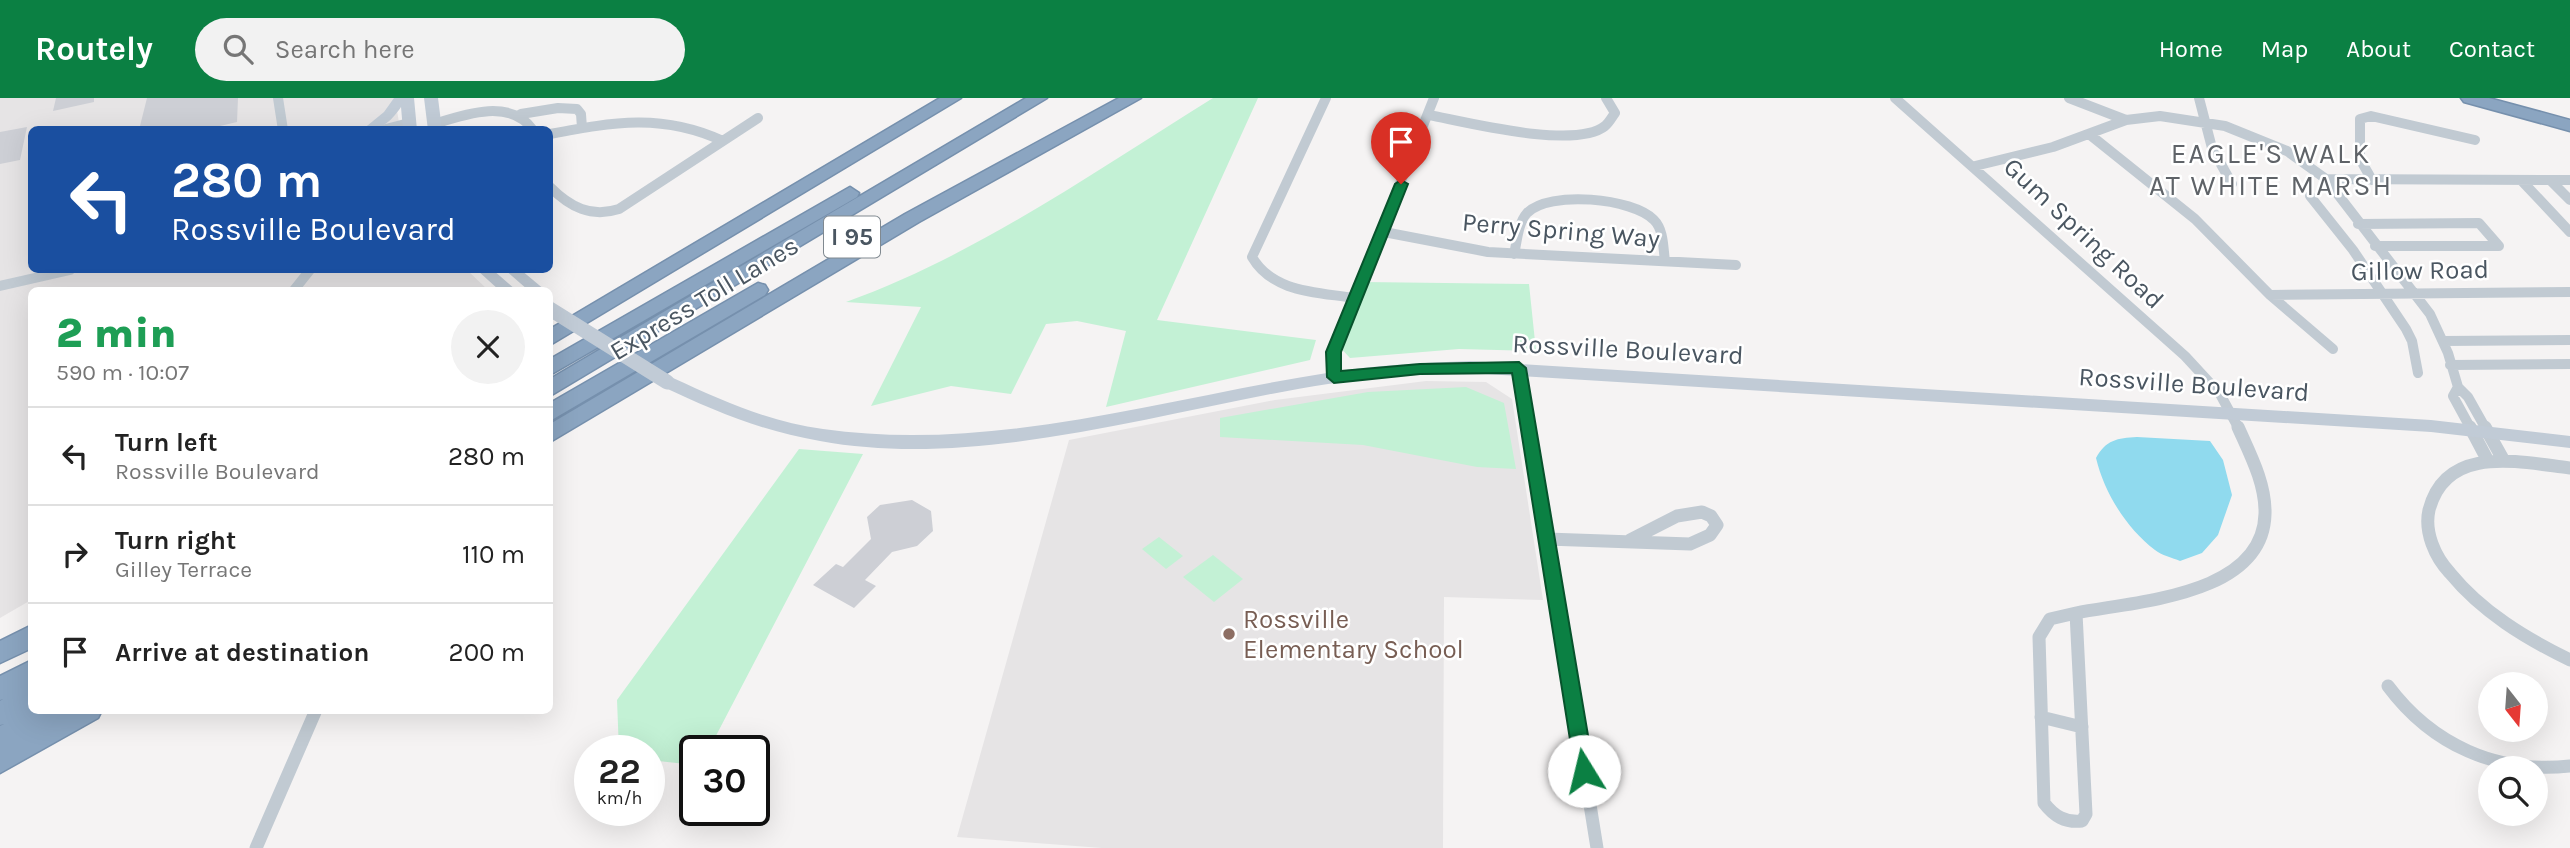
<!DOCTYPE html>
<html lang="en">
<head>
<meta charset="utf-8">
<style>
  body { margin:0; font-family:Karla,sans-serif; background:#f2f2f2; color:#222; height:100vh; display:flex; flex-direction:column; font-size:26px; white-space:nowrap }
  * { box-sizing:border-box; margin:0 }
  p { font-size:23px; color:#767676 }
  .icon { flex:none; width:38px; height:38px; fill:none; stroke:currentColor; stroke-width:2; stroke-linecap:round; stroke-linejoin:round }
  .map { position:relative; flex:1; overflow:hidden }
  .sheet { position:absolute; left:28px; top:189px; width:525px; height:427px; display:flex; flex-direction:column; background:#fff; border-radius:10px; box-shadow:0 7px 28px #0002 }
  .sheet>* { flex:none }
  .top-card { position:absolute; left:28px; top:28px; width:525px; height:147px; border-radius:10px; box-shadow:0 7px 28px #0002; background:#1a4fa0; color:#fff; overflow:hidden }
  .needle { width:46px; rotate:163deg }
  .tools { position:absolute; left:2478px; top:574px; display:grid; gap:14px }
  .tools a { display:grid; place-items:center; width:70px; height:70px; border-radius:50%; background:#fff; box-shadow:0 7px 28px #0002; font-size:35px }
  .speed { position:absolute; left:574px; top:637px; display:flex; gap:14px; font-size:35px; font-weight:700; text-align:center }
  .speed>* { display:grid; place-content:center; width:91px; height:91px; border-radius:50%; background:#fff; box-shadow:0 7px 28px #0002; line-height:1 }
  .speed small { font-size:18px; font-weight:400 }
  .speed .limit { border:4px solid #111; border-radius:10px; background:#fff; color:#111 }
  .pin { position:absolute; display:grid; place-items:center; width:60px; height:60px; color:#fff; margin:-72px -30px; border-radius:50% 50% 50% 0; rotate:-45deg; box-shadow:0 0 7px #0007 }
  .pin .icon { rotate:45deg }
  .me { position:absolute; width:77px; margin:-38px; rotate:351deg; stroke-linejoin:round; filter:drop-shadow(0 0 5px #0008) }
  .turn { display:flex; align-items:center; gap:24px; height:147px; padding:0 28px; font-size:32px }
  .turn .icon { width:91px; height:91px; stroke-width:2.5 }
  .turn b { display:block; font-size:49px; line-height:60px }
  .round { display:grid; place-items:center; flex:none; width:74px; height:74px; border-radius:37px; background:#f2f2f2 }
  .headline { display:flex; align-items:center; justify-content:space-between; height:119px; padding:0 28px }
  h1 { font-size:42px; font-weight:800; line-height:52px; color:#1e9e55 }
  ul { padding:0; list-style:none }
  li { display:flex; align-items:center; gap:21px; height:98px; padding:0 28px; border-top:2px solid #e0e0e0 }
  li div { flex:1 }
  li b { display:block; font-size:26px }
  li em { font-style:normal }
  header { display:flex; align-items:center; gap:42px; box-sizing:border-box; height:98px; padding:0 35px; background:#0b8043; color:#fff }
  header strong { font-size:33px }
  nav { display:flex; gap:38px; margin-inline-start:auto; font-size:24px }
  .search { width:490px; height:63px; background:#f2f2f2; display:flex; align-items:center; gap:18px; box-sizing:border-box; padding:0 24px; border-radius:38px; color:#767676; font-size:26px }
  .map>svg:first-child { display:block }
</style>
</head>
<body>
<header>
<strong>Routely</strong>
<div class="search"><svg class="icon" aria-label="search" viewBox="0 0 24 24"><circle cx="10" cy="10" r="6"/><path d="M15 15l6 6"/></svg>Search here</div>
<nav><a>Home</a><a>Map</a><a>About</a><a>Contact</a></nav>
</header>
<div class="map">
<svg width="2570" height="750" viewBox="0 0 2570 750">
  <rect width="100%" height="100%" fill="#f5f3f3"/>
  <path fill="#e6e4e5" d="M0,0H395L400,31L32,32V172H467L488,192H32L31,502L0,520Z
    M1426,283L1486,284L1512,301L1543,502L1444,499L1443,750H1102L957,739L1069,342L1275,302Z"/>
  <path fill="#c3f1d5" d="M1213,0H1258L1157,222L1316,242L1310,262L1106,309L1126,233L1077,223L1046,226L1011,296L951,288L871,308L921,209L846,204C977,157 1095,73 1213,0Z
    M1364,184L1529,186L1536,253L1459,251L1350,260L1336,245Z
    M1466,289L1504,305L1516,371L1477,369L1363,347L1220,339V320L1368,294Z
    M799,351L863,356L708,653H695V667L649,662V653H619L617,602Z
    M1159,439L1183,458L1166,471L1142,451Z
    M1213,457L1243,481L1214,504L1183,479Z"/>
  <path fill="#90daee" d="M2137,339L2210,343L2223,362L2232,397L2218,437L2202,455L2180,463C2173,460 2161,457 2155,452C2126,430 2104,394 2096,360C2106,342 2117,340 2137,339Z"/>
  <path fill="#cdcfd5" d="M56,0H94V4L53,13Z
    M147,0H238L237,24L203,32H139Z
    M27,29L20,62L0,66V34Z
    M912,402L931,413L933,433L917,448L892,454L865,482L876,488L854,510L813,487L836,466L843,469L871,441L867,419L880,407Z"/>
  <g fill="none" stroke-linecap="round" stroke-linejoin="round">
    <g stroke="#7690ad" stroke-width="3">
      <path id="motorway" d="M940,0H961L550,247V231Z
        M1026,0H1047L550,298V281Z
        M1119,0H1141L919,124L550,344V326L905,116Z
        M2461,0H2489L2570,22V33L2464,4Z
        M850,89L859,95L857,99L550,277V261Z
        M758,185L765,187L768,192L765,197L550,323V305Z
        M32,527V550L0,565V543Z
        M32,562V612H102L98,620L0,675V628L4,626L0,627V603L3,601L0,602V578Z"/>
    </g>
    <path stroke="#c1cad2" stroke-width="10" d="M278,0L283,32
      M1326,0L1252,159C1273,195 1317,194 1354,200
      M1895,0L2185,258L2220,296L2239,331
      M2069,0L2126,22
      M2199,0L2212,50L2232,86
      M521,16L558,10L577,11L581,16L582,30
      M1429,17C1466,24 1575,52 1605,28C1609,25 1612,19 1615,15L1606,0
      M434,26C465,16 511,0 533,32
      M382,32L409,25
      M550,36C614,24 662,15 723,43
      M2089,36L2195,121L2270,197L2333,251
      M1975,68L2053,49L2126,22L2160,18L2225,28L2287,53L2326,81L2430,216L2448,255L2458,289L2468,299L2486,331
      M2326,81L2570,82
      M2372,82L2360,61V21L2371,18L2475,42
      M2521,82L2570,134
      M2550,82L2570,102
      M550,89C570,109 591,120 619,111L758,20
      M2310,98L2353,152L2406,231L2412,243L2418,275
      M2358,126L2479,125L2499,148H2375
      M1384,134L1488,154L1736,167
      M1514,156C1517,144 1518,125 1527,115C1549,92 1633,100 1654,122C1664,132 1663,150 1665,163
      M0,188L70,172
      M294,192L310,172
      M2270,197L2570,194
      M2443,243L2570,242
      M2450,267L2570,266
      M1519,270L1529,331
      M1334,279L1333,254L1434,0
      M2458,289L2453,298L2471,331"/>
    <path stroke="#c1cad2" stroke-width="13" d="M1529,329L1597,750
      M2470,329L2488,363
      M2485,329L2504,363
      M2570,370C2519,364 2446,346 2429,412C2424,434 2435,459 2450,475C2482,514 2525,540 2570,562
      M1547,441L1690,446L1710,437L1717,427L1711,418L1702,414L1677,418L1630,442
      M2076,515C2136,503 2263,498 2265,416C2266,386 2250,356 2238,329
      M2076,515L2086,716L2082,723C2065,725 2054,718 2044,705L2039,539L2050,521Z
      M2388,588C2432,647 2497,676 2570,668
      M2041,619L2082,629
      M256,750L316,612"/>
    <path fill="#c1cbd6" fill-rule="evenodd" d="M394,0H414L417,32H403L401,9C390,25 381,32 362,32L384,14Z
      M424,0H438L442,32H428Z
      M477,172H493L516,192H499Z
      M505,172H521L545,192H528Z
      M1470,263L2431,322L2570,338V350L2431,334L1470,275C1422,276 1375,279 1328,286C1168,311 982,373 820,343C761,333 715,313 661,288L659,284L667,278L673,280C721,302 769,324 823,331C993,355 1161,301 1327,275C1374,267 1422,265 1470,263Z"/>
    <use href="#motorway" fill="#8ba5c1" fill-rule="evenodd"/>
    <path stroke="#c1cbd6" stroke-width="15" d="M550,211L667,284"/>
  </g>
  <path fill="#0b8043" stroke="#07532c" stroke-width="2" d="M1401,82L1408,86L1341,254V273L1420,266L1519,264L1526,270L1594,673L1591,679L1584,681L1578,679L1575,673L1512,275L1420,276L1334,285L1327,279L1326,254L1395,86Z"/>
  <circle fill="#8d6e63" stroke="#fff" stroke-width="2.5" cx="1229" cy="536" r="7"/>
  <g text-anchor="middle" stroke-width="5" stroke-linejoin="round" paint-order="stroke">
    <rect fill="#fff" stroke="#808990" stroke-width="2" x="824" y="118.5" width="56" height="41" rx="5"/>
    <g font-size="24" font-weight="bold" fill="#4a5661">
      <text x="852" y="147">I 95</text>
    </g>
    <g font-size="26" fill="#4a5661" stroke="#fff">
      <text transform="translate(1561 132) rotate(5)" y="9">Perry Spring Way</text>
      <text transform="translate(2084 135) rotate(43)" y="9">Gum Spring Road</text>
      <text transform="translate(2420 172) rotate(-1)" y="9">Gillow Road</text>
      <text transform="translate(704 200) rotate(-31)" y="9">Express Toll Lanes</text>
      <text transform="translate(1628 251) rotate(3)" y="9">Rossville Boulevard</text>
      <text transform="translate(2194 286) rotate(4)" y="9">Rossville Boulevard</text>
    </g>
    <g font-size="26" fill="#785e54" stroke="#fff" text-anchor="start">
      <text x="1243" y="530">Rossville<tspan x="1243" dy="30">Elementary School</tspan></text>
    </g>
    <g font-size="28" letter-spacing="2" fill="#5f6368" stroke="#fff">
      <text x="2271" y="65">EAGLE'S WALK<tspan x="2271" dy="32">AT WHITE MARSH</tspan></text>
    </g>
  </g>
</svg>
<div class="tools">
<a><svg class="needle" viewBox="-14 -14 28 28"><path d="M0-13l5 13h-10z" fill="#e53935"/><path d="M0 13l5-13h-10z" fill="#767676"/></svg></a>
<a><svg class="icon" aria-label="search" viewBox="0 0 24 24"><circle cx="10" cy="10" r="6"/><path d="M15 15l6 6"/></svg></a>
</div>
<div class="speed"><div>22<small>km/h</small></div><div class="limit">30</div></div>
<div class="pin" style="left:1401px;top:86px;background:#d93025"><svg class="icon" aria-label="arrive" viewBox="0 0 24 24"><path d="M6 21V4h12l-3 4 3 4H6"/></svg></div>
<svg class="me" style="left:1584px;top:673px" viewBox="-20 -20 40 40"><circle r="19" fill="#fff"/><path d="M0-13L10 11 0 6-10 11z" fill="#0b8043"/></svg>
<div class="top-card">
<div class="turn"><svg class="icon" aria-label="left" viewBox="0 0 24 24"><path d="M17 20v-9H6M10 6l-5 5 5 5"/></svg><div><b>280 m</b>Rossville Boulevard</div></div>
</div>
<section class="sheet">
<div class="headline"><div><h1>2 min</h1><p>590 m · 10:07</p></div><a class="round"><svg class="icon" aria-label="close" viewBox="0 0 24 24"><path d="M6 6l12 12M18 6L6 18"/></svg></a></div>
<ul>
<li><svg class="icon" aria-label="left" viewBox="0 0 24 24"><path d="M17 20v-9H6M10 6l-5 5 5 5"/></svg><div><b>Turn left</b><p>Rossville Boulevard</p></div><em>280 m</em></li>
<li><svg class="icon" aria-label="right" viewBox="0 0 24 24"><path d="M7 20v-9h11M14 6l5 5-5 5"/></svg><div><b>Turn right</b><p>Gilley Terrace</p></div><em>110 m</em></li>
<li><svg class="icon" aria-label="arrive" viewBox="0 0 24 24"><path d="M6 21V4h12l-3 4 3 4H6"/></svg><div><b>Arrive at destination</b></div><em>200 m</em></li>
</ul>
</section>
</div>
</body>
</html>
